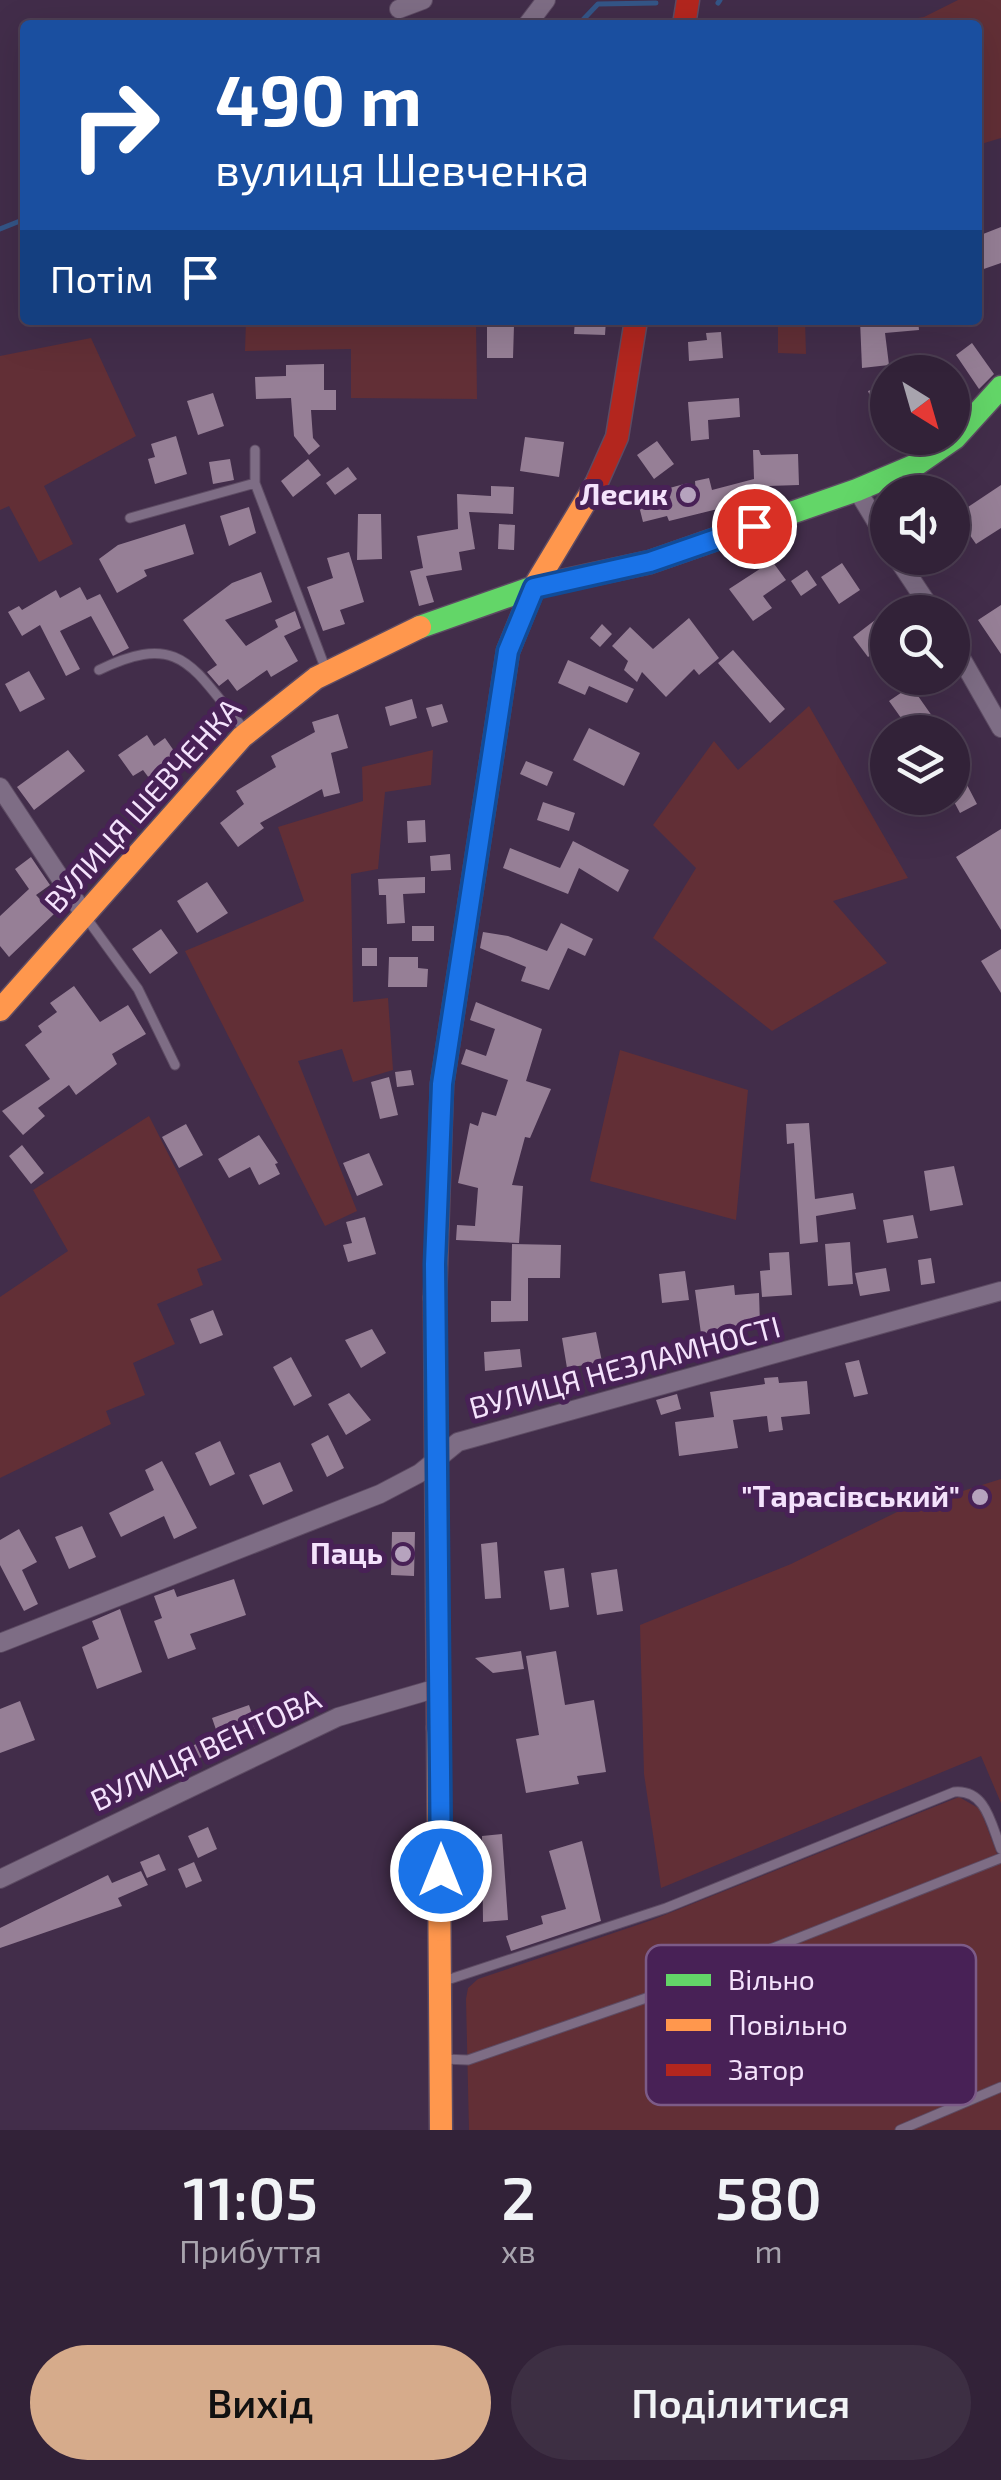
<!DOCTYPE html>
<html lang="uk">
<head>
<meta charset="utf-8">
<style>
  body { margin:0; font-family:"Exo 2",sans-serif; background:#3d2f43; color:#f1f3f6; height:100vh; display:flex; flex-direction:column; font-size:38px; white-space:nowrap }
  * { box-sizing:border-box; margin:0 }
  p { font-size:32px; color:#a8a4ae }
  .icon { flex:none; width:55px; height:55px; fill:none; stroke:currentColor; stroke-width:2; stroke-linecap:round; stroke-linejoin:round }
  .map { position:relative; height:2130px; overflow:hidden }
  .panel { display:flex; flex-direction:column; background:#322238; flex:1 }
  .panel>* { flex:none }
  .guide { position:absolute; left:20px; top:20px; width:962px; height:305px; border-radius:10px; box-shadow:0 10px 40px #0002,0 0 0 2px #4d3f53; background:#1a4fa0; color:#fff; overflow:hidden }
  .needle { width:65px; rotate:143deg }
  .fabs { position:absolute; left:870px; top:355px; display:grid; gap:20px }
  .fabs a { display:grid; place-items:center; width:100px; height:100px; border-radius:50%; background:#322238; box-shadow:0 10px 40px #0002,0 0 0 2px #4d3f53; font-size:50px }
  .pin { position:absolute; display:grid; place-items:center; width:85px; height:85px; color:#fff; margin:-42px; border:5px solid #fff; border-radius:50%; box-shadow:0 2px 10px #0007 }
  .me { position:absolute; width:110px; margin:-55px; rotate:0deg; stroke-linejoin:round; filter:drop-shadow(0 0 8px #0008) }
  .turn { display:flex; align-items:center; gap:35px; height:210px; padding:0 30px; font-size:45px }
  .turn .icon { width:130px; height:130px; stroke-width:2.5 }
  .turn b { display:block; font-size:70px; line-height:85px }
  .then { display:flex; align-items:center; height:95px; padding:0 30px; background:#0003; gap:20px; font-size:38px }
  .eta { display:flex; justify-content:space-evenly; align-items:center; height:170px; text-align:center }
  .eta b { font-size:60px; font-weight:600; line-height:70px }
  .cta { display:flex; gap:20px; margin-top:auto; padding:20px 30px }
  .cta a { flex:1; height:115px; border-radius:60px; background:#d6ab8b; color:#111; font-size:40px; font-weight:600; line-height:115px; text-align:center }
  .cta a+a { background:#3d2f43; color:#f1f3f6 }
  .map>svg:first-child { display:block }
</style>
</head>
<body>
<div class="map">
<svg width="1001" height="2130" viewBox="0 0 1001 2130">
  <rect width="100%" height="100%" fill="#422d4a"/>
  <path fill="#622f36" d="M958,0H1001V138L978,145V25H875L924,17Z
    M246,320H476L477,399L351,398V349L245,351Z
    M778,320H805L806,354L778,353Z
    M91,338L136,436L44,486L73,544L39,562L9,506L0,510V356Z
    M809,706L908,878L833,901L887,963L772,1031L653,938L696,868L653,825L714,741L738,770Z
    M433,750L431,785L385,792L378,869L351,874L353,1002L388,998L393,1070L353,1082L342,1049L298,1061L357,1211L325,1226L185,951L304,901L278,827L363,801L362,767Z
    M620,1050L748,1090L736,1220L590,1181Z
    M149,1116L222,1260L197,1269L203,1285L157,1304L175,1344L133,1363L145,1395L106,1411L111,1424L0,1478V1297L68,1251L33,1190Z
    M1001,1479V1803L981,1756L661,1888L644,1774L640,1625L791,1564L899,1511Z
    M959,1797L980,1809L1001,1864V2130H469L466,1999L468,1988L478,1979L652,1920Z"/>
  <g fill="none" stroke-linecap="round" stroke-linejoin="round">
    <path stroke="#345587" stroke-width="5" d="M718,3L720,0
      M578,25L598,4L656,3
      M0,229L25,219"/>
  </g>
  <path fill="#967f96" d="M1001,227V263L978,271V236Z
    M575,320H606L605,335L574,334Z
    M860,320H918L919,330L885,333L889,365L862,368Z
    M487,325H514L513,358H487Z
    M721,332L723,358L689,361L688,342L707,340L706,333Z
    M972,343L994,374L979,389L956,355Z
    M324,364V390H336V410H311L313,438L320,446L309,455L294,436L291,398L256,399L255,377L286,376V365Z
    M888,384V438H887L868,391Z
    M213,393L224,426L198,435L187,401Z
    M739,398L740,417L708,420L709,439L691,441L688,402Z
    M176,436L187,474L155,484L148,459L155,457L151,444Z
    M525,437L564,442L559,477L520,471Z
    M657,441L674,464L654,479L637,455Z
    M753,450H759L761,455L798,454L799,485L768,486L772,504L736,515L734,505L669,521L667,516L643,522L639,506L669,499L662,490L688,483L696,494L695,481L709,478L712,490L754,479Z
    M230,459L234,480L213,484L209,462Z
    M308,459L321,475L293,497L281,481Z
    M348,467L357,479L335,495L326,483Z
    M1001,485V528L976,544L956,515Z
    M491,486L514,487L513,514L469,512L475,549L459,552L462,570L426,576L434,602L419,606L410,571L423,568L417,536L458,529L457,494L491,496Z
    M249,507L256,533L229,546L220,516Z
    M358,514H381L382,559L357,560Z
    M185,524L194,554L144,570L147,576L117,593L99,559L118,545Z
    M499,524L515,525L514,550L498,549Z
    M349,552L364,602L340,610L345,624L323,631L307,587L333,578L327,558Z
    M772,561L786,580L763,596L772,608L753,621L729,589Z
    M842,563L860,590L839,604L821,577Z
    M807,570L817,585L801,596L791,581Z
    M261,572L272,602L225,620L246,646L278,627L275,620L295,611L301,628L284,636L298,661L271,677L267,670L237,691L228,679L219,686L207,672L217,665L183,620L232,583Z
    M80,587L87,600L100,594L129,648L113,656L91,616L60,631L80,669L66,676L40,625L22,636L8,612L19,606L22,610L56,590L60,598Z
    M1001,605V654L978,620Z
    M879,617L888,627V642L868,657L853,637Z
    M689,618L719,658L699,675L694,669L666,697L642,672L637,682L624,670L628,661L612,646L630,627L653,649Z
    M602,624L612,634L600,647L590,638Z
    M733,650L785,709L770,723L718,663Z
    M568,660L634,689L627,703L589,686L585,695L558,683Z
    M29,671L45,699L20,712L5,684Z
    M911,686L937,723L923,732H911L889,701Z
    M412,699L417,718L390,726L385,707Z
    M442,704L448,722L432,727L426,708Z
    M338,714L348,748L331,753L340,793L324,797L322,789L260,823L264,828L238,847L220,823L244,804L236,791L276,767L271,756L315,732L312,722Z
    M589,728L640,753L624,786L573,760Z
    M147,735L154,746L165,738L179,758L149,778L143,770L133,776L118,755Z
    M68,750L85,771L34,810L17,787Z
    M952,756L977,804L960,813L952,798Z
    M526,761L553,772L547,786L520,774Z
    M543,802L575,813L569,831L537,820Z
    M425,820L426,842L408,843L407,821Z
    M1001,829V930L956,857Z
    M573,841L629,870L618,892L579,868L568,894L503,868L510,848L560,868Z
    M450,854L451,870L431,871L430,856Z
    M31,857L50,885L36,895L54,914L9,957L0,946V916L29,889L15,869Z
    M425,877V893L403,894L405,923L387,924L386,895H379L378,879Z
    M207,882L228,913L197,933L177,901Z
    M561,923L593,939L585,956L568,948L549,990L521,981L526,967L480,948L483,932L508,936L547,951Z
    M412,926H434V941H412Z
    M161,929L178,953L150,974L132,949Z
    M362,948H377V966H362Z
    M1001,949V993L981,961Z
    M389,957H418V968L428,969L427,987H388Z
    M74,986L100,1022L128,1005L146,1034L112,1054L117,1064L76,1095L69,1085L38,1108L45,1116L23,1135L2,1111L50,1079L25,1045L42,1032L38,1026L57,1012L50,1003Z
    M476,1002L542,1029L526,1081L551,1089L530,1138L525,1137L512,1185L523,1186L519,1243L456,1240L457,1225L475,1226L478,1188L458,1183L470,1123L478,1126L482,1112L496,1116L508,1080L461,1064L466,1049L486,1056L495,1029L470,1020Z
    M411,1070L414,1085L397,1087L395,1072Z
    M389,1077L398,1115L380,1119L371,1082Z
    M809,1123L815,1199L853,1193L856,1209L816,1216L818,1242L800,1244L794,1143L787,1144L786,1124Z
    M186,1124L203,1155L179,1168L162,1137Z
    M259,1135L278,1163L275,1164L280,1174L259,1185L250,1167L229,1178L218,1159Z
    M22,1145L44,1173L31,1184L9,1156Z
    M369,1153L383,1185L357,1196L343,1163Z
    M954,1166L963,1205L930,1211L924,1171Z
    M913,1215L918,1238L887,1243L883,1220Z
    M365,1217L376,1254L348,1262L343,1245L352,1243L346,1222Z
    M850,1242L853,1284L828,1286L825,1244Z
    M512,1244L561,1245L560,1278H528V1321L491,1322V1301H511Z
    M789,1252L792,1295L762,1297L760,1271L770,1270L769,1253Z
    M931,1258L935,1283L921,1285L918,1260Z
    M886,1268L890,1291L860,1296L855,1273Z
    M685,1271L689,1300L662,1303L659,1274Z
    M734,1285L735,1295L759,1293L760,1325L739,1326L740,1336L702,1341L695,1290Z
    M213,1310L223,1335L200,1344L190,1319Z
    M372,1329L386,1353L361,1368L345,1340Z
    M596,1332L602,1362L567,1368L562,1338Z
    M520,1349L522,1367L485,1371L484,1352Z
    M291,1357L312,1396L294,1406L273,1367Z
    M859,1360L868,1394L854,1397L845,1363Z
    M778,1377L779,1383L807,1381L810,1414L781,1417L783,1430L769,1432L767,1416L733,1420L738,1448L679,1456L675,1422L714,1417L710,1392L765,1384L764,1378Z
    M349,1393L371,1420L346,1435L328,1404Z
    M677,1394L681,1409L661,1415L656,1400Z
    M328,1435L344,1468L327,1477L311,1444Z
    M220,1441L235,1474L210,1486L195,1453Z
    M162,1461L197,1528L174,1539L164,1516L121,1537L109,1513L154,1490L145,1470Z
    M280,1462L293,1491L263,1505L249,1475Z
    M82,1526L96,1557L69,1569L55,1537Z
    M19,1529L37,1562L22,1570L38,1604L24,1611L0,1565V1540Z
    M392,1532H415L414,1576L391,1575Z
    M497,1542L501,1598L485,1599L481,1544Z
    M564,1568L569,1607L550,1610L544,1571Z
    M617,1569L623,1611L597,1615L591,1573Z
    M234,1579L246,1615L190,1634L196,1649L168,1659L154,1621L162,1618L154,1596L174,1589L177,1597Z
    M120,1609L142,1672L97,1689L82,1647L99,1639L92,1621Z
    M521,1651L524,1669L493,1673L475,1658Z
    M556,1651L565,1705L594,1700L606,1772L577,1776L579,1784L526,1793L516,1739L539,1735L526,1656Z
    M20,1701L35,1740L0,1753V1709Z
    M249,1705L258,1731L221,1744L212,1718Z
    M203,1741L209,1754L181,1766L176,1753Z
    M208,1827L217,1849L198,1858L188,1836Z
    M502,1834L508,1920L483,1922L482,1836Z
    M582,1841L601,1921L511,1951L506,1936L543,1924L541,1916L566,1909L549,1851Z
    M159,1854L166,1870L147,1878L140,1862Z
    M194,1862L202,1881L186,1888L178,1869Z
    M141,1871L148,1885L118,1898L122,1906L0,1948V1928L108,1875L112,1883Z"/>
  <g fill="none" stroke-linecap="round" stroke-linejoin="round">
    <g stroke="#5d4b63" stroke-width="11">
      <path id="lane" d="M255,450V483L326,670
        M130,518L255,483
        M99,670C183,629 193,670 245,730
        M85,916L138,989L175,1065
        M444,1981L666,1908L954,1792C986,1789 991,1824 1001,1849
        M444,2059L468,2060L649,1997L1001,1858
        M900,2130L1001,2087"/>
    </g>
    <g stroke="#5d4b63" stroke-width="20">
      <path id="street" d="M399,9L423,0
        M527,25L546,0
        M857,490L888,541
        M897,558L933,612
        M952,642L1001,728
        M0,787L84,914
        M0,1643L380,1494L420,1473L458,1442L1001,1291
        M0,1879L338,1717L441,1687"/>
    </g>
    <g stroke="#5d4b63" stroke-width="25">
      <path id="fast" d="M420,627L534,587L650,562L857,490L916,465L955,438L1001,387"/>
    </g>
    <g stroke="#5d4b63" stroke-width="25">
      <path id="slow" d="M0,1010L242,737L316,678L420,627
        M435,1298L442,1084L508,651L534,587L596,484
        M438,1728L441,2130"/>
    </g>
    <g stroke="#5d4b63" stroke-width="25">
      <path id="jam" d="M684,25L688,0
        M596,484L617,437L636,320
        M435,1298L438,1728"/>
    </g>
    <use href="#lane" stroke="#7e6d85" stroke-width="9"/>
    <use href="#street" stroke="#7e6d85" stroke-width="18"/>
    <use href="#fast" stroke="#63d668" stroke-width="22"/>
    <use href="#slow" stroke="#ff974d" stroke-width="22"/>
    <use href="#jam" stroke="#b3261e" stroke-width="22"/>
  </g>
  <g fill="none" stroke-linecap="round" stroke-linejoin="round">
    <g stroke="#114b97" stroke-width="25">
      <path id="route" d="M441,1871L435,1264L442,1084L508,651L534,588L650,562L754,526"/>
    </g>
    <use href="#route" stroke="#1a73e8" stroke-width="18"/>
  </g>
  <g fill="#b6a3be" stroke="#482156" stroke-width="4">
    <circle cx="688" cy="495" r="10"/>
    <circle cx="980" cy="1497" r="10"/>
    <circle cx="403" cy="1554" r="10"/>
  </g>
  <g text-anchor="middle" stroke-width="10" stroke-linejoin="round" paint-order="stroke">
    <g font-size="30" font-weight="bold" fill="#f4e2fc" stroke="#482156" text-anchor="end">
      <text x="668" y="505">Лесик</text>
      <text x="960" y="1507">"Тарасівський"</text>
      <text x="383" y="1564">Паць</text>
    </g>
    <g font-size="30" fill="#f4e2fc" stroke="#482156">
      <text transform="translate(143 806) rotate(-48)" y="10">ВУЛИЦЯ ШЕВЧЕНКА</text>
      <text transform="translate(625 1368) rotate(-15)" y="10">ВУЛИЦЯ НЕЗЛАМНОСТІ</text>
      <text transform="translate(206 1750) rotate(-25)" y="10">ВУЛИЦЯ ВЕНТОВА</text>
    </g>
  </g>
  <rect x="646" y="1945" width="330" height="160" rx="15" fill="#482156" stroke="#7c5b88" stroke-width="2.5"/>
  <rect x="666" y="1974" width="45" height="12" fill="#63d668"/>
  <rect x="666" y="2019" width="45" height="12" fill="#ff974d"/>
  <rect x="666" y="2064" width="45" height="12" fill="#b3261e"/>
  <g font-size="28" fill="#f4e2fc">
    <text x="728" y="1990">Вільно</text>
    <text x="728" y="2035">Повільно</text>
    <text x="728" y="2080">Затор</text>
  </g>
</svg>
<div class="fabs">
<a><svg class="needle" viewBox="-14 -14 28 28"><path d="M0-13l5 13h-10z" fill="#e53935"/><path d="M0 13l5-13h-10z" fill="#a8a4ae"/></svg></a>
<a><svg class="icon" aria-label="sound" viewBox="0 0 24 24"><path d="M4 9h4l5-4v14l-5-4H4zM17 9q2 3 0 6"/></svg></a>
<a><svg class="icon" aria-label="search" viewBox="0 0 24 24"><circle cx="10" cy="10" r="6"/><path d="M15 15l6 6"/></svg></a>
<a><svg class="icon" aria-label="layers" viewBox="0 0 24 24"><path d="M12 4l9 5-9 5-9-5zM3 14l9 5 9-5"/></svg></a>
</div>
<div class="pin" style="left:754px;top:526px;background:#d93025"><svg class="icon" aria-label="arrive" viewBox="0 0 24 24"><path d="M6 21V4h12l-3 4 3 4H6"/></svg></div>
<svg class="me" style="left:441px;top:1871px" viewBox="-20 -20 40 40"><circle r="17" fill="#1a73e8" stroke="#fff" stroke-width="3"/><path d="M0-11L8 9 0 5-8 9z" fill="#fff"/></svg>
<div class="guide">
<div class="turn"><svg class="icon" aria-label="right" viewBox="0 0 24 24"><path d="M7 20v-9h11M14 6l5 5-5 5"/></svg><div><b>490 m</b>вулиця Шевченка</div></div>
<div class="then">Потім<svg class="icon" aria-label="arrive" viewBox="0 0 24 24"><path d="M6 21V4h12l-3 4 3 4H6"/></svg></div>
</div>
</div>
<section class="panel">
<div class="eta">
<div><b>11:05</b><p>Прибуття</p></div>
<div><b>2</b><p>хв</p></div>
<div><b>580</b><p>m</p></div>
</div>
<div class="cta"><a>Вихід</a><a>Поділитися</a></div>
</section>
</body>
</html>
